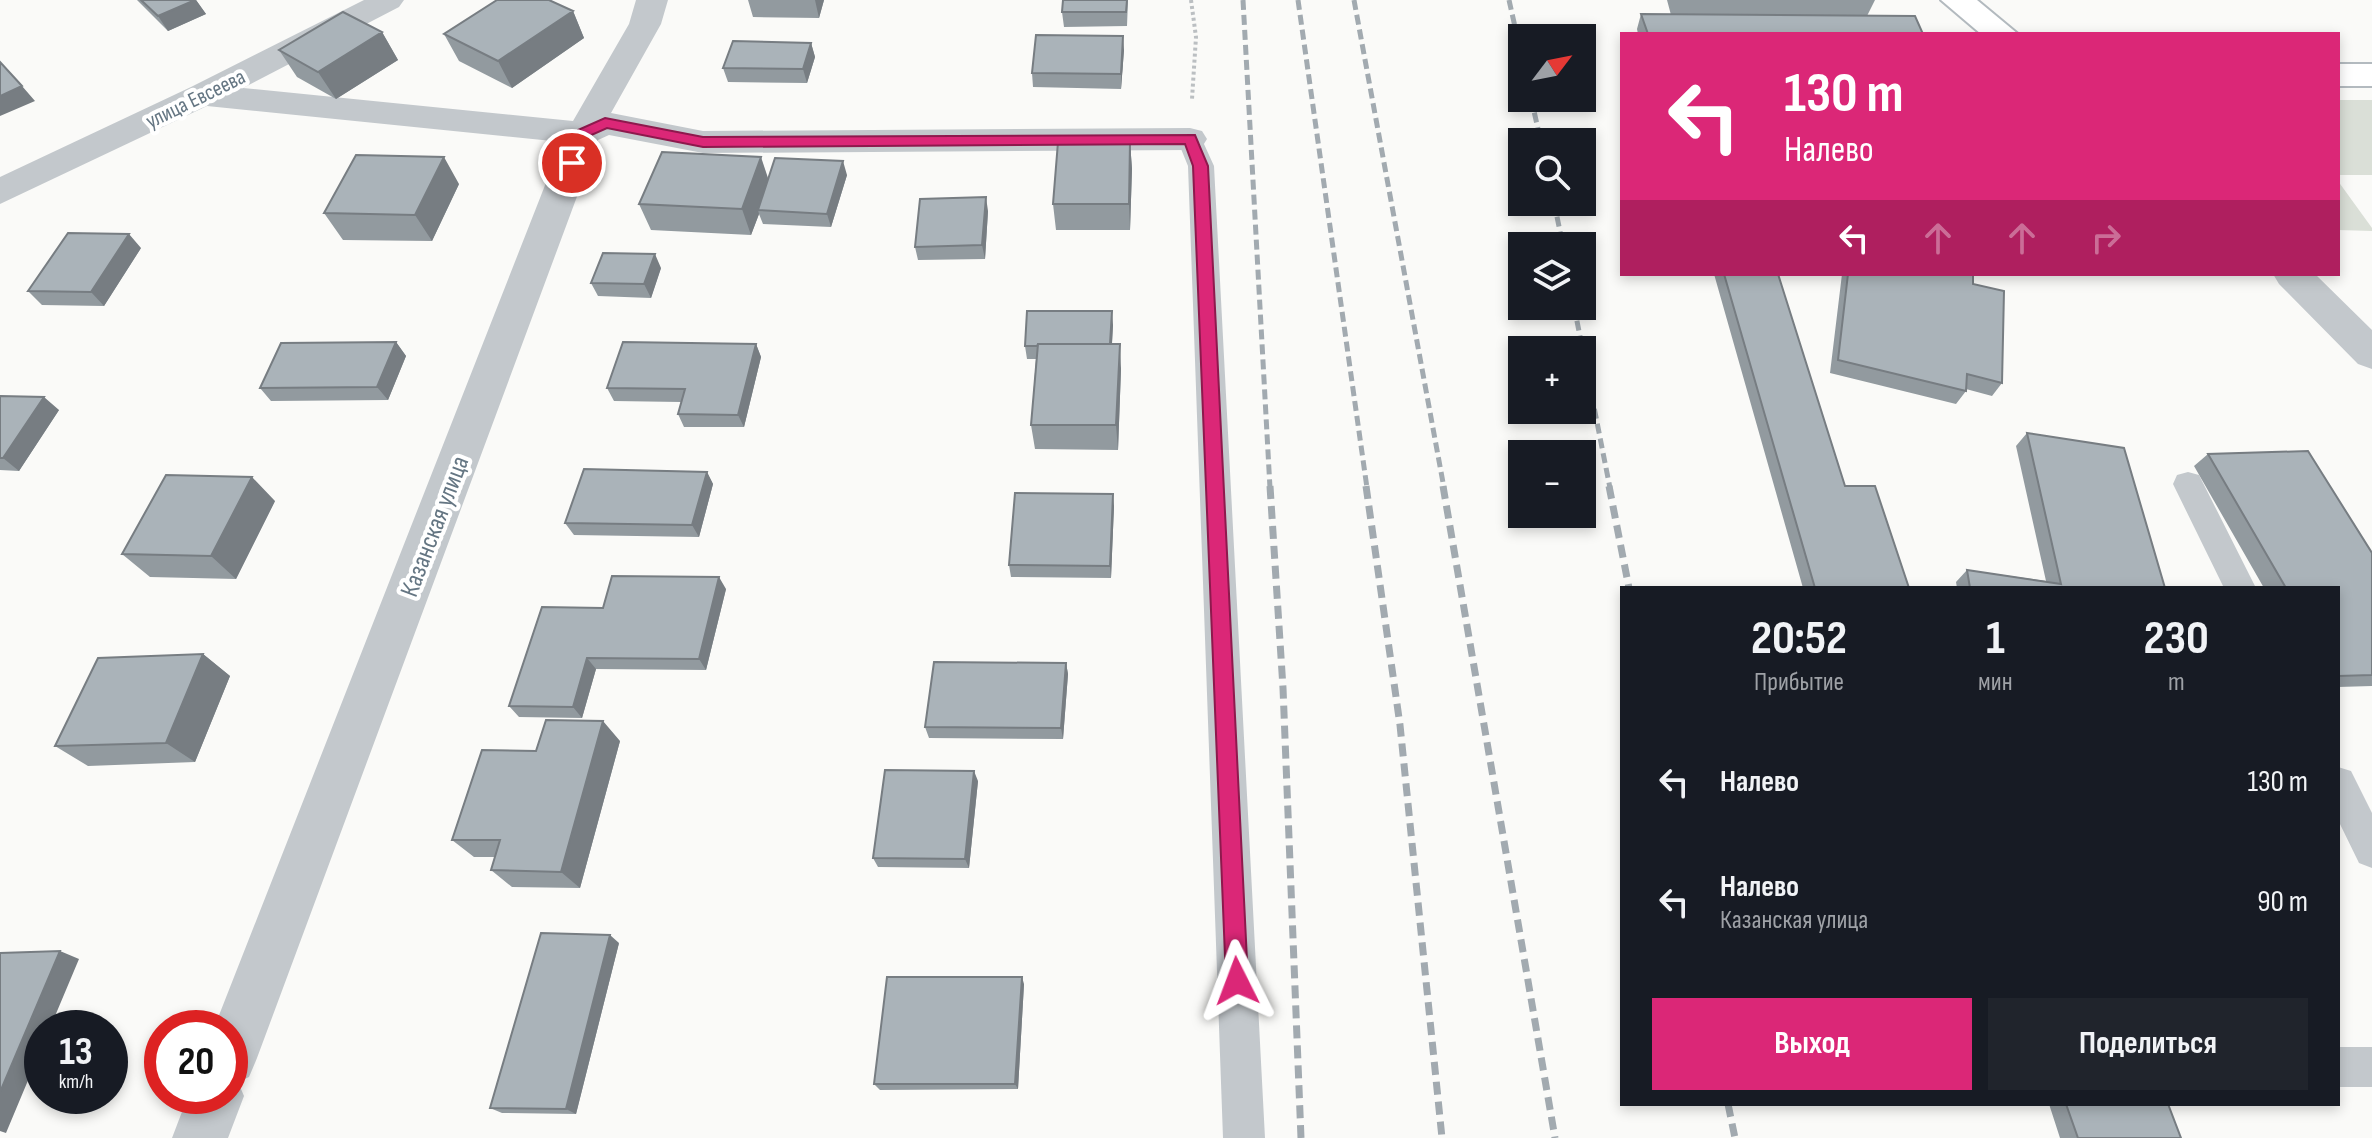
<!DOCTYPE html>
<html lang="ru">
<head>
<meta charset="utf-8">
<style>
  body { margin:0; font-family:"Sofia Sans Condensed",sans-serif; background:#20242c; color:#f1f3f6; height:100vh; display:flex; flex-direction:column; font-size:30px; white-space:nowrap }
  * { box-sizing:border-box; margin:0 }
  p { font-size:26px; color:#9ea1a6 }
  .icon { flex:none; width:44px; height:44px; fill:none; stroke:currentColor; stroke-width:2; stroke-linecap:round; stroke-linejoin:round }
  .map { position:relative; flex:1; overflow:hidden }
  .details { position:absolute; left:1620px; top:586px; width:720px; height:520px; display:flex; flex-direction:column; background:#171b24; border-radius:0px; box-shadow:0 4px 12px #0003 }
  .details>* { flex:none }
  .top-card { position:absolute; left:1620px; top:32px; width:720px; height:244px; border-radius:0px; box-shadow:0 4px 12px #0003; background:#db2777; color:#fff; overflow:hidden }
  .needle { width:52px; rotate:58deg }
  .fabs { position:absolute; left:1508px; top:24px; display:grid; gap:16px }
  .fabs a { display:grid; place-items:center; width:88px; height:88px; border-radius:0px; background:#171b24; box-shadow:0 4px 12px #0003; font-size:40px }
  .speed { position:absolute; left:24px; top:1010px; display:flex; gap:16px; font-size:40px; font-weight:700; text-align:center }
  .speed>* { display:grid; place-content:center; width:104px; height:104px; border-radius:50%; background:#171b24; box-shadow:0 4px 12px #0003; line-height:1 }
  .speed small { font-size:20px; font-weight:400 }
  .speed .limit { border:12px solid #d22; background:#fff; color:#111 }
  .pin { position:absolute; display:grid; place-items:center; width:68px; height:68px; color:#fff; margin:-34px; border:4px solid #fff; border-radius:50%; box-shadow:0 2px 8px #0007 }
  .me { position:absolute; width:88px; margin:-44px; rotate:357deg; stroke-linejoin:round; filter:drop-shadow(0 0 6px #0008) }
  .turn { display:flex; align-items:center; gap:28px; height:168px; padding:0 32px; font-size:36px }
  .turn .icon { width:104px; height:104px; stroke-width:2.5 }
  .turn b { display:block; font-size:56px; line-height:68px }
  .lanes { display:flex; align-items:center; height:76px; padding:0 32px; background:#0003; justify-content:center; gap:40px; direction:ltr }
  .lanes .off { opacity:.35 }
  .eta { display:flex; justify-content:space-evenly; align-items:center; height:136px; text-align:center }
  .eta b { font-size:48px; font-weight:700; line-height:56px }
  .button { display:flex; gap:16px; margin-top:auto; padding:16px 32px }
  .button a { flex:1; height:92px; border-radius:0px; background:#db2777; color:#fff; font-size:32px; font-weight:700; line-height:92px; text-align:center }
  .button a+a { background:#20242c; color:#f1f3f6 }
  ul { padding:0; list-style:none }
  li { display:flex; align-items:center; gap:24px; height:120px; padding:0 32px }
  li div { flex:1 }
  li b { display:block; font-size:30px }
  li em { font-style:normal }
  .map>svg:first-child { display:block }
</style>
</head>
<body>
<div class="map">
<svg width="2372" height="1138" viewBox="0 0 2372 1138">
  <rect width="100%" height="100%" fill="#fafaf8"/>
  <path fill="#dadfd7" d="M2338,100H2372V175H2338Z
    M2338,181L2372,228V231L2338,230Z"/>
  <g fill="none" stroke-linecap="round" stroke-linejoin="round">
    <g stroke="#b3babf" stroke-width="4">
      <path id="secondary" d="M1941,0H1977L2018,34H1981Z
        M2338,64H2372V86H2338Z"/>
    </g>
    <path stroke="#bbbfc2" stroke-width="4" stroke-dasharray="3 3" stroke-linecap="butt" d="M1191,0L1196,37L1192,99"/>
    <path fill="#c3c8cc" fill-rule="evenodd" d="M1190,131L1199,133L1214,166L1265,1138H1223L1188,166L1177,139L1181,133Z
      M2188,472L2199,475L2256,588H2224L2173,484L2177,475Z
      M2338,767L2351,771L2372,813V868L2359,863L2338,820Z
      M2338,1047H2372V1087H2338Z"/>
    <path fill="#c3c8cc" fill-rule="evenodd" d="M364,0H404L399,7L243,88L573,121L629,24L636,0H668L661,24L611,113L703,131L1190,128L1202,131L1207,139L1202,147L1190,150L703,153L609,135L598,140L257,1058L249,1077L238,1082L244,1096L228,1138H172L188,1096H230V1028H214L562,142L207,106L0,204V177L191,87Z
      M2273,274H2315L2372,330V369L2358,364L2279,284Z"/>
    <use href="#secondary" fill="#fff" fill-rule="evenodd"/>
    <path stroke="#a2aab0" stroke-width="5" stroke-dasharray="10 5" stroke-linecap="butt" d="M1243,0L1270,488
      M1298,0L1367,488
      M1354,0L1444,488
      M1509,0L1522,58
      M1531,98L1541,142
      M1554,202L1563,246
      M1574,306L1610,488"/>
    <path stroke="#a2aab0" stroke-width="7" stroke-dasharray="13 7" stroke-linecap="butt" d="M1270,486L1283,688L1301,1138
      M1366,486L1400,725L1442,1138
      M1443,486L1555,1138
      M1609,486L1629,588
      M1728,1104L1735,1138"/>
  </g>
  <path fill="#929a9f" d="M137,0H196L206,14L168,31Z
    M748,0H824L819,18L753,17Z
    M1063,0H1128L1127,26L1064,27L1062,12Z
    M1667,0H1875L1867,16L1923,34H1638L1637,29L1641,14L1671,15Z
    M573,11L584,38L512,88L459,61L444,34Z
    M382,32L398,60L336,99L297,77L279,50Z
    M811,43L815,57L807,83L728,82L723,68Z
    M1124,50L1121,89L1033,87L1032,73Z
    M1130,142L1132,169L1130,230H1056L1053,204Z
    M847,175L831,227L763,224L759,214L751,235L651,230L639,204L768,179Z
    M459,184L432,241L343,240L324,213Z
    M988,211L985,259L918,260L915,247Z
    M141,248L104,306L42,305L28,291Z
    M661,268L651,298L598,296L591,283Z
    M1714,274H1778L1845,486L1909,588H1803Z
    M1842,274H1973V284L2002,383L1992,396L1966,389V391L1956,404L1830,373Z
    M1113,325L1112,344L1121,369L1118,450L1035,449L1031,425L1036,359H1027L1025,346Z
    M396,342L406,356L388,400L271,401L260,388Z
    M756,344L761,357L744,427H684L678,414L681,402L614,401L607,388Z
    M0,396L59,410L19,471L0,470Z
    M2027,433L2165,588H1957L1956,582L1967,570L2046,581L2016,446Z
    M2208,454L2372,553V686L2338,687V588H2264L2194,466Z
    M707,472L713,484L699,537L574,535L565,523Z
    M275,501L236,579L150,577L122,554Z
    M1114,506L1111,578L1011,577L1009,565Z
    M726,589L706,670L596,669L582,718L519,717L509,706L603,608Z
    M203,654L230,676L195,762L88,766L55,746Z
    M1066,663L1068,674L1063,739L929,738L925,727Z
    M620,741L580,888L512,887L491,870L495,857H474L452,840Z
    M978,781L969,868L878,867L873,858Z
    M619,943L576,1114L502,1113L490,1108Z
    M1024,984L1018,1089L880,1090L874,1084Z
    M2049,1104H2168L2181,1138H2060Z"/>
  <path fill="#777d82" d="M196,0L206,14L168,31L158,16Z
    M815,0H824L819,18Z
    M573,11L584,38L512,88L498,61Z
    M382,32L398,60L336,99L318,72Z
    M1123,36L1124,50L1121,89V74Z
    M811,43L815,57L807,83L803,69Z
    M22,86L35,101L0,116V96Z
    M1130,142L1132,169L1130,230L1129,204Z
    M444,157L459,184L432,241L415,215Z
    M761,157L770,184L758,210L759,214L751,235L742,209Z
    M843,161L847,175L831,227L827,214Z
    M986,197L988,211L985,259L982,245Z
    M129,234L141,248L104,306L91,292Z
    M655,254L661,268L651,298L644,284Z
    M1112,311L1113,325L1111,359L1110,346Z
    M396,342L406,356L388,400L377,387Z
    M756,344L761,357L744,427L738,415Z
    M1120,344L1121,369L1118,450L1116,425Z
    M44,397L59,410L19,471L3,458Z
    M707,472L713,484L699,537L692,525Z
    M252,477L275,501L236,579L211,556Z
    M1113,494L1114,506L1111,578L1110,566Z
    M719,577L726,589L706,670L699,659Z
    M203,654L230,676L195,762L166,743Z
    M587,658L596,669L582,718L573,707Z
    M1066,663L1068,674L1063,739L1061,728Z
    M603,721L620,741L580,888L561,872Z
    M974,771L978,781L969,868L965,859Z
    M610,935L619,943L576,1114L566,1109Z
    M60,951L79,959L50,1028H42V1047L6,1133L0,1131V1092Z
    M1022,977L1024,984L1018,1089L1015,1084Z"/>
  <path fill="#aab3b9" stroke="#777d82" stroke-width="2" d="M141,0H195L158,16Z
    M497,0H549L573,11L498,61L444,34Z
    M1063,0H1127L1126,12H1062Z
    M343,12L382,32L318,72L279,50Z
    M1641,14L1915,16L1923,34H1648Z
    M1036,35L1123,36L1121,74L1032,73Z
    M733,41L811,43L803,69L723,68Z
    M0,62L22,86L0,96Z
    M1058,142H1130L1129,204H1053Z
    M662,152L761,157L742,209L639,204Z
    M356,155L444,157L415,215L324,213Z
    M775,158L843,161L827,214L758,210Z
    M986,197L982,245L915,247L920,199Z
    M68,233L129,234L91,292L28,291Z
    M603,253L655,254L644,284L591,283Z
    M1724,274H1778L1845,486H1875L1909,588H1815Z
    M1848,274H1973V284L2004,291L2002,383L1967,374L1966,391L1838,360Z
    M1027,311H1112L1110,344H1038L1037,346H1025Z
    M396,342L377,387L260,388L281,343Z
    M623,342L756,344L738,415L678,414L685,389L607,388Z
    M1038,344H1120L1116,425H1031Z
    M0,396L44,397L3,458H0Z
    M2027,433L2124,448L2165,588H1970L1967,570L2061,584Z
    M2308,451L2372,553V675L2338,676V588H2286L2208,454Z
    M584,469L707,472L692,525L565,523Z
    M166,475L252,477L211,556L122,554Z
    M1015,493L1113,494L1110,566L1009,565Z
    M612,576L719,577L699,659L587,658L573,707L509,706L542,607L603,608Z
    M203,654L166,743L55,746L98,658Z
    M934,662L1066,663L1061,728L925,727Z
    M546,720L603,721L561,872L491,870L500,840H452L482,750L536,751Z
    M885,770L974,771L965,859L873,858Z
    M541,933L610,935L566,1109L490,1108Z
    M60,951L0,1092V953Z
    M887,977H1022L1015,1084H874Z
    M2066,1104H2168L2181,1138H2078Z"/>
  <path fill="#db2777" stroke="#8e194d" stroke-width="2" d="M605,118L703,137L1195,135L1208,166L1248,981L1244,989L1237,992L1229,989L1226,981L1193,166L1185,144L703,147L607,128L589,136L577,166H567L565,163L578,130Z"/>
  <g text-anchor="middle" stroke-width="8" stroke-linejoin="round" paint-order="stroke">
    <g font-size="22" fill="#657683" stroke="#fff">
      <text transform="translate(195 98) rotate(-26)" y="8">улица Евсеева</text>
    </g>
    <g font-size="26" fill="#657683" stroke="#fff">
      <text transform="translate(434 526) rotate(-69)" y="9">Казанская улица</text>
    </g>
  </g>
</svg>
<div class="fabs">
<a><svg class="needle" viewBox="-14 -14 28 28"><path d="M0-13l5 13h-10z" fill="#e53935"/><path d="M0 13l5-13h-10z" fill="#9ea1a6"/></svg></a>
<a><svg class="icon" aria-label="search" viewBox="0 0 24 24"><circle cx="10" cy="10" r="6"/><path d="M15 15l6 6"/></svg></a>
<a><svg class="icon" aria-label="layers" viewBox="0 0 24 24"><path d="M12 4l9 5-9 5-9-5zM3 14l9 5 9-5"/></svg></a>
<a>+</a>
<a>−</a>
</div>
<div class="speed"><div>13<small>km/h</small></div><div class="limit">20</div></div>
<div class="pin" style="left:572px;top:163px;background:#d93025"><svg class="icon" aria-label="arrive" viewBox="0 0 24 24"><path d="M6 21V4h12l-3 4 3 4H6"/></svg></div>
<svg class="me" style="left:1237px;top:981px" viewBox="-20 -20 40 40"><path d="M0-17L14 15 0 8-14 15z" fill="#db2777" stroke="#fff" stroke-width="4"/></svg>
<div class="top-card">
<div class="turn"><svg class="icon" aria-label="left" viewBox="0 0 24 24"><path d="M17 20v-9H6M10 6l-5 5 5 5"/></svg><div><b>130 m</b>Налево</div></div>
<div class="lanes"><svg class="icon" aria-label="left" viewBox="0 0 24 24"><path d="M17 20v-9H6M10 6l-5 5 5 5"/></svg><svg class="icon off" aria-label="ahead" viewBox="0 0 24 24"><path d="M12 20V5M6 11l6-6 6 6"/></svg><svg class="icon off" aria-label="ahead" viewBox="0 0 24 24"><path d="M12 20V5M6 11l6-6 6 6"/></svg><svg class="icon off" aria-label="right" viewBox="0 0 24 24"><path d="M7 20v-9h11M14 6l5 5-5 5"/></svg></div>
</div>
<section class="details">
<div class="eta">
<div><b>20:52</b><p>Прибытие</p></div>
<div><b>1</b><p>мин</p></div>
<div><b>230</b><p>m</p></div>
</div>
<ul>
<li><svg class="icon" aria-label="left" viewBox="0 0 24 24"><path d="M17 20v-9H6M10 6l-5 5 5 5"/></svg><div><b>Налево</b></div><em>130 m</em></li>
<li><svg class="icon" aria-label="left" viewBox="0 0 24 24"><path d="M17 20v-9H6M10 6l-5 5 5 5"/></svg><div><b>Налево</b><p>Казанская улица</p></div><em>90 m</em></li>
</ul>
<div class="button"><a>Выход</a><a>Поделиться</a></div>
</section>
</div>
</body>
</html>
